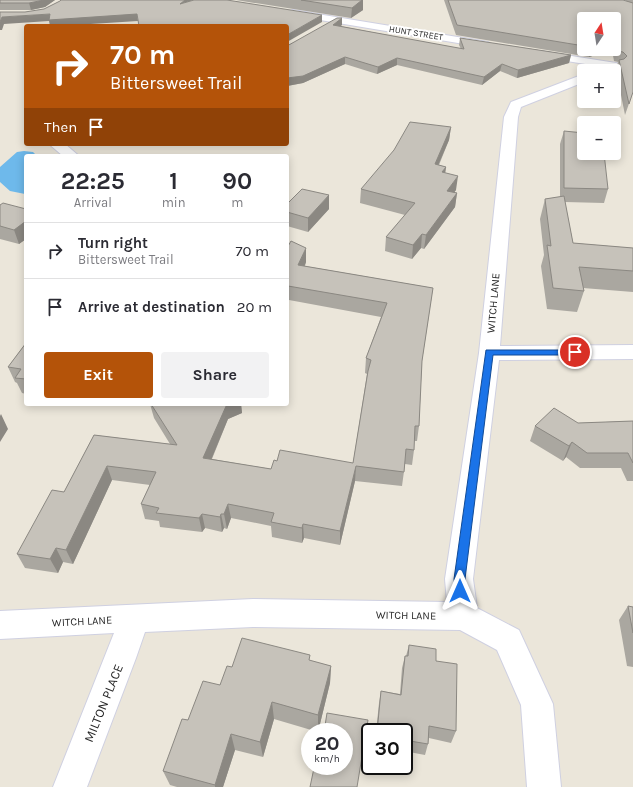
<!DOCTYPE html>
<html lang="en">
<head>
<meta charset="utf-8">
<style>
  body { margin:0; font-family:Karla,sans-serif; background:#f2f2f3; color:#2b2b33; height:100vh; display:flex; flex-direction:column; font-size:15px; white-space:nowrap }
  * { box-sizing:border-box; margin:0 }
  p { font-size:13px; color:#7c7c81 }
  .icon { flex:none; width:22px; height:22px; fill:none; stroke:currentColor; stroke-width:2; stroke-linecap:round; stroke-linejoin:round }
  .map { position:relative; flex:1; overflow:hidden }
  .sheet { position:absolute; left:24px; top:154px; width:265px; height:252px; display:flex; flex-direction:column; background:#fff; border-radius:4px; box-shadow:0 2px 10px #0003 }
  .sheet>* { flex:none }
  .banner { position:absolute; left:24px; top:24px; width:265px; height:122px; border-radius:4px; box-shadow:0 2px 10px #0003; background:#b45309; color:#fff; overflow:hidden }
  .needle { width:26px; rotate:12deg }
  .controls { position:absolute; left:577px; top:12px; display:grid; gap:8px }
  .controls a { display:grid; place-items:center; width:44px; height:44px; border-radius:4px; background:#fff; box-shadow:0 2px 10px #0003; font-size:20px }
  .speed { position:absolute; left:301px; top:723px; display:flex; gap:8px; font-size:20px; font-weight:700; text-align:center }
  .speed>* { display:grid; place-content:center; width:52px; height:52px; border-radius:50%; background:#fff; box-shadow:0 2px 10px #0003; line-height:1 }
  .speed small { font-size:10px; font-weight:400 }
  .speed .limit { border:2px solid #111; border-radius:6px; background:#fff; color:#111 }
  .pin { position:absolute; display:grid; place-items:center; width:34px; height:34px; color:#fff; margin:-17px; border:2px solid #fff; border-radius:50%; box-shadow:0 1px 4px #0007 }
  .me { position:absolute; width:44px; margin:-22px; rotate:0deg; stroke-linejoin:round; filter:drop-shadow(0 0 3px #0008) }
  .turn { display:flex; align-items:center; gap:14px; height:84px; padding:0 20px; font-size:18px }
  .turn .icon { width:52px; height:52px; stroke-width:2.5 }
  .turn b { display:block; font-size:28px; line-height:34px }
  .then { display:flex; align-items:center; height:38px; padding:0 20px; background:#0003; gap:8px; font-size:15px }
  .eta { display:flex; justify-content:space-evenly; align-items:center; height:68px; text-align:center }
  .eta b { font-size:24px; font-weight:700; line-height:28px }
  .button { display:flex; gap:8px; margin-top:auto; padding:8px 20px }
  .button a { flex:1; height:46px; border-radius:4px; background:#b45309; color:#fff; font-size:16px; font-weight:700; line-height:46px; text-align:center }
  .button a+a { background:#f2f2f3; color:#2b2b33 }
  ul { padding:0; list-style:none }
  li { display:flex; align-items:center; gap:12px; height:56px; padding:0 20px; border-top:1px solid #e1e1e2 }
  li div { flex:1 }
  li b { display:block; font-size:15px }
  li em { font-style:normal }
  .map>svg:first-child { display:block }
</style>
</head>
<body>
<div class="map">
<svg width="633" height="787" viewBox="0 0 633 787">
  <rect width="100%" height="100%" fill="#ebe6da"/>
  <path fill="#6eb9eb" d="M24,151L33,152L37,156H26L25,194L10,191L0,182V167L17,152Z"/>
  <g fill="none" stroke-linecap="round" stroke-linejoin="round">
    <g stroke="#cfd0e1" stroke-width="2">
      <path id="street" d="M293,10L488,42L493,45L488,48L290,15L288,13L290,11Z
        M540,51L616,63L620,64L622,66L620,68L616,69L536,56L534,54Z
        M584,74V82L521,107L518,117L500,346L633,345V359L499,360L473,579L477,608L519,630L553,704L561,787H527L521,705L497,650L460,630L253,627L145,632L136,658L87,787H53L114,633L0,639V611L253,599L447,602L445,579L479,353L504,117L511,102Z
        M49,144H65L79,156H63Z"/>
    </g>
    <use href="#street" fill="#fff" fill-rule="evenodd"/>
  </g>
  <path fill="#aaa7a0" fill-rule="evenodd" d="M0,0H55L45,7L31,10H0Z
    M236,0H363V10L351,18Z
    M444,0L625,1L626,0H633V92L625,115L616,70L618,62L614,61L612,50L589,57L456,35ZM584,19H614V49H584Z
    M342,18V25L340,26L461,49L459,45L460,38L571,55L569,63L517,78L500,71L482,85L397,65L377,74L345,64L303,83L287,86V46Z
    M451,127L449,140L439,165L446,167L445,173L456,190L454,192L457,193L455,207L424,249L421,248L412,259L385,251L386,237L405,215L360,203L361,189Z
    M564,131L608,189L604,203L565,202L573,243L633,248V292L583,288L584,291L577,312L547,309L541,266L544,255L540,219L545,199L560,197V144Z
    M287,204L329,209L308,232L287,226Z
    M0,205L26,209V239L19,244L0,239Z
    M287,248L306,262L305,266L433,288L422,361L419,426L417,441H414V450L412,465L405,464L402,486L355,481L340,545L304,538L302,543L272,537L271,526L231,518L227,529L224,528L222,532L205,528L202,532L160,527L159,521L145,519L141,504L150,485L112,480L73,564L63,562L58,573L25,568L17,554L64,492L94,435L170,444L154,418L150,404H241L242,413L228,419L212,459L271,469L277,461L353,463L367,374L365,373L366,358L381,317L289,300L287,304Z
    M26,343V394L22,393L17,383L15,382L8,367Z
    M633,421V481H627L621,468H580L566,457L563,461L530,441L535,426L578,423Z
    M628,606L633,607V667L627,666L619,620Z
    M409,645L436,661L456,731L451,743L429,738L428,744L425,755L404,751V732H376L379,703L381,691L400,694L402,668L405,656H406Z
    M311,661L331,666L330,683L318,732L274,719L263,757L235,750L223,787H177L170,785L163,771L188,720L220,685L232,667Z"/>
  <path fill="#8b8882" d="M44,0H55L45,7L31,10L29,3Z
    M185,0H194L180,4Z
    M362,0H363V10L351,18L352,8Z
    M50,14H137L138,21L59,26H50L49,21L4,24L2,30H0V22L2,17Z
    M322,15V22L287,42V35Z
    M342,18V25L332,32L333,25Z
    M591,49H612V50L589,57Z
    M571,55L569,63L517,78L518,70Z
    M345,57V64L303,83L287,86V78Z
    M397,58V65L377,74L378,67Z
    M502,64L500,71L482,85L484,77Z
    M451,127L449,140L433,177L435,164Z
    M446,167L444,181L442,172Z
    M458,176L456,190L445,205L447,191Z
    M457,193L455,207L424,249L426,235Z
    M329,195V209L308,232V218Z
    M26,221V239L19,244L14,230Z
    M422,234L421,248L412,259L413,245Z
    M306,248V262L299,279L298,265Z
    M288,286L289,300L287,304V289Z
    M226,404H241L242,413L228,419L206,472L203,458Z
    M1,414L8,429L0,442V416Z
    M572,442L566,457L563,461L569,446Z
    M107,466L112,480L73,564L66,550Z
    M356,466L355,481L340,545V531Z
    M228,504L231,518L227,529L224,514Z
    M202,514L205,528L202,532L199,518Z
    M221,514L224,528L222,532L220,517Z
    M303,524L304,538L302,543V528Z
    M56,548L63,562L58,573L50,559Z
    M331,666L330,683L318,732V715Z
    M272,702L274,719L263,757L260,742Z
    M231,734L235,750L223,787H215V785Z"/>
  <path fill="#c6c2ba" stroke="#8b8882" d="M0,0H44L29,3H0Z
    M61,0H185L180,4L194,0H227L322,15L287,35V26H139L137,14L49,20L50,14L2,17L0,22V12H25L44,9L60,1Z
    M301,0H362L352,8Z
    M448,0H623L633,3V92L629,104L619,60L624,59L627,56L623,52L617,51L614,40V19H584V46L457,25Z
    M337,18H342L333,25L464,49L460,38L571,55L518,70L502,64L484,77L397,58L378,67L345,57L303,76L287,78V46Z
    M410,122L451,127L435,164L446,167L442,172L458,176L447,191L457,193L426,235L422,234L413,245L386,237L415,203L361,189L394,150Z
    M564,131L584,133V153H604L608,189L564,188Z
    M302,189L329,195L308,218L287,212V204Z
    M564,196L573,243L633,248V271L579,267L584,291L553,288L547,245L551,246L545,199Z
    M3,203L26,209V221L14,230L0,226V205Z
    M291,241L306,248L298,265L433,288L422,361L419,426H415L414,450L406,449L404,472L356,466L340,531L303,524L302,528L271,522L274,513L228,504L224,514H221L220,517L202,514L199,518L156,513L159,508L141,504L156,472L107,466L66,550L56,548L50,559L17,554L52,490L64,492L94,435L177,445L151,404H227L203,458L271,469L274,460L277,461L280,450L353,463L368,371L371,360L366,358L387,303L288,286L287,289V248Z
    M26,343V379L15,378L21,369L8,367Z
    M554,408L578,423L633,421V463L628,453H587L572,442L569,446L535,426Z
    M628,606L633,607V633Z
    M242,638L310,655L309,660L331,666L318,715L272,702L260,742L231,734L215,785L163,771L182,719L188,720L203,681L220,685L227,666L232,667Z
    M409,645L436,649V661L457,664L456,731L429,726L428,744L404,740V732H377L381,691L401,695L405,656H408Z
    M327,713L368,720L357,787H310L314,768H318V766H344V732H324Z"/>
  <path fill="#1a73e8" stroke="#114b97" d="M486,350H575L580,352L575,355H493L465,579L466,591L465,595L460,596L456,595L454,579Z"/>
  <g text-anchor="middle" stroke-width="4" stroke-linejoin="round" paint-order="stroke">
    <g font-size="9" fill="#282828" stroke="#fff">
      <text transform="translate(416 33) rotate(9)" y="3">HUNT STREET</text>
    </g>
    <g font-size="11" fill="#282828" stroke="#fff">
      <text transform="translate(493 303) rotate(-85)" y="4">WITCH LANE</text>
      <text transform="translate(406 615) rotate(1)" y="4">WITCH LANE</text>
      <text transform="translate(82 621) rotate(-3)" y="4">WITCH LANE</text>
    </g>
    <g font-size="13" fill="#282828" stroke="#fff">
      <text transform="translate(103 703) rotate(-68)" y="5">MILTON PLACE</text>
    </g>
  </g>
</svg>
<div class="controls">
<a><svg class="needle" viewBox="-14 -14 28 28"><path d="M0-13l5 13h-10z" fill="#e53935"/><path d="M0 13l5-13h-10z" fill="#7c7c81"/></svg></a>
<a>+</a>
<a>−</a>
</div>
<div class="speed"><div>20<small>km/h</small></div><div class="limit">30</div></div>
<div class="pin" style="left:575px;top:352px;background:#d93025"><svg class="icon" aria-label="arrive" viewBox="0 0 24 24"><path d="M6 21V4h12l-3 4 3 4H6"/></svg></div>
<svg class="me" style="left:460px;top:591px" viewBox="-20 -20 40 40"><path d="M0-17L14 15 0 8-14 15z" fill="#1a73e8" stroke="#fff" stroke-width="4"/></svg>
<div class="banner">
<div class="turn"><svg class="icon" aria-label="right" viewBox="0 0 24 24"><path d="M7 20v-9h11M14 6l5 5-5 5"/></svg><div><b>70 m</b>Bittersweet Trail</div></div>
<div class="then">Then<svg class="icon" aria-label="arrive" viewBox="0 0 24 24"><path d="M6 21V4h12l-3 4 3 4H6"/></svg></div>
</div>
<section class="sheet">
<div class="eta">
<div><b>22:25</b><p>Arrival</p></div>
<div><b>1</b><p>min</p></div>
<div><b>90</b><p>m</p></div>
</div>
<ul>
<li><svg class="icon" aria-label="right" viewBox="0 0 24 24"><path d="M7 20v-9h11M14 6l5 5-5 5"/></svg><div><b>Turn right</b><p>Bittersweet Trail</p></div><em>70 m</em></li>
<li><svg class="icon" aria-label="arrive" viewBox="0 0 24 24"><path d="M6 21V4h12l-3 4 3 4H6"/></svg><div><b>Arrive at destination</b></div><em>20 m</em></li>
</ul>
<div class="button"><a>Exit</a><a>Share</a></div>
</section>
</div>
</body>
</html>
